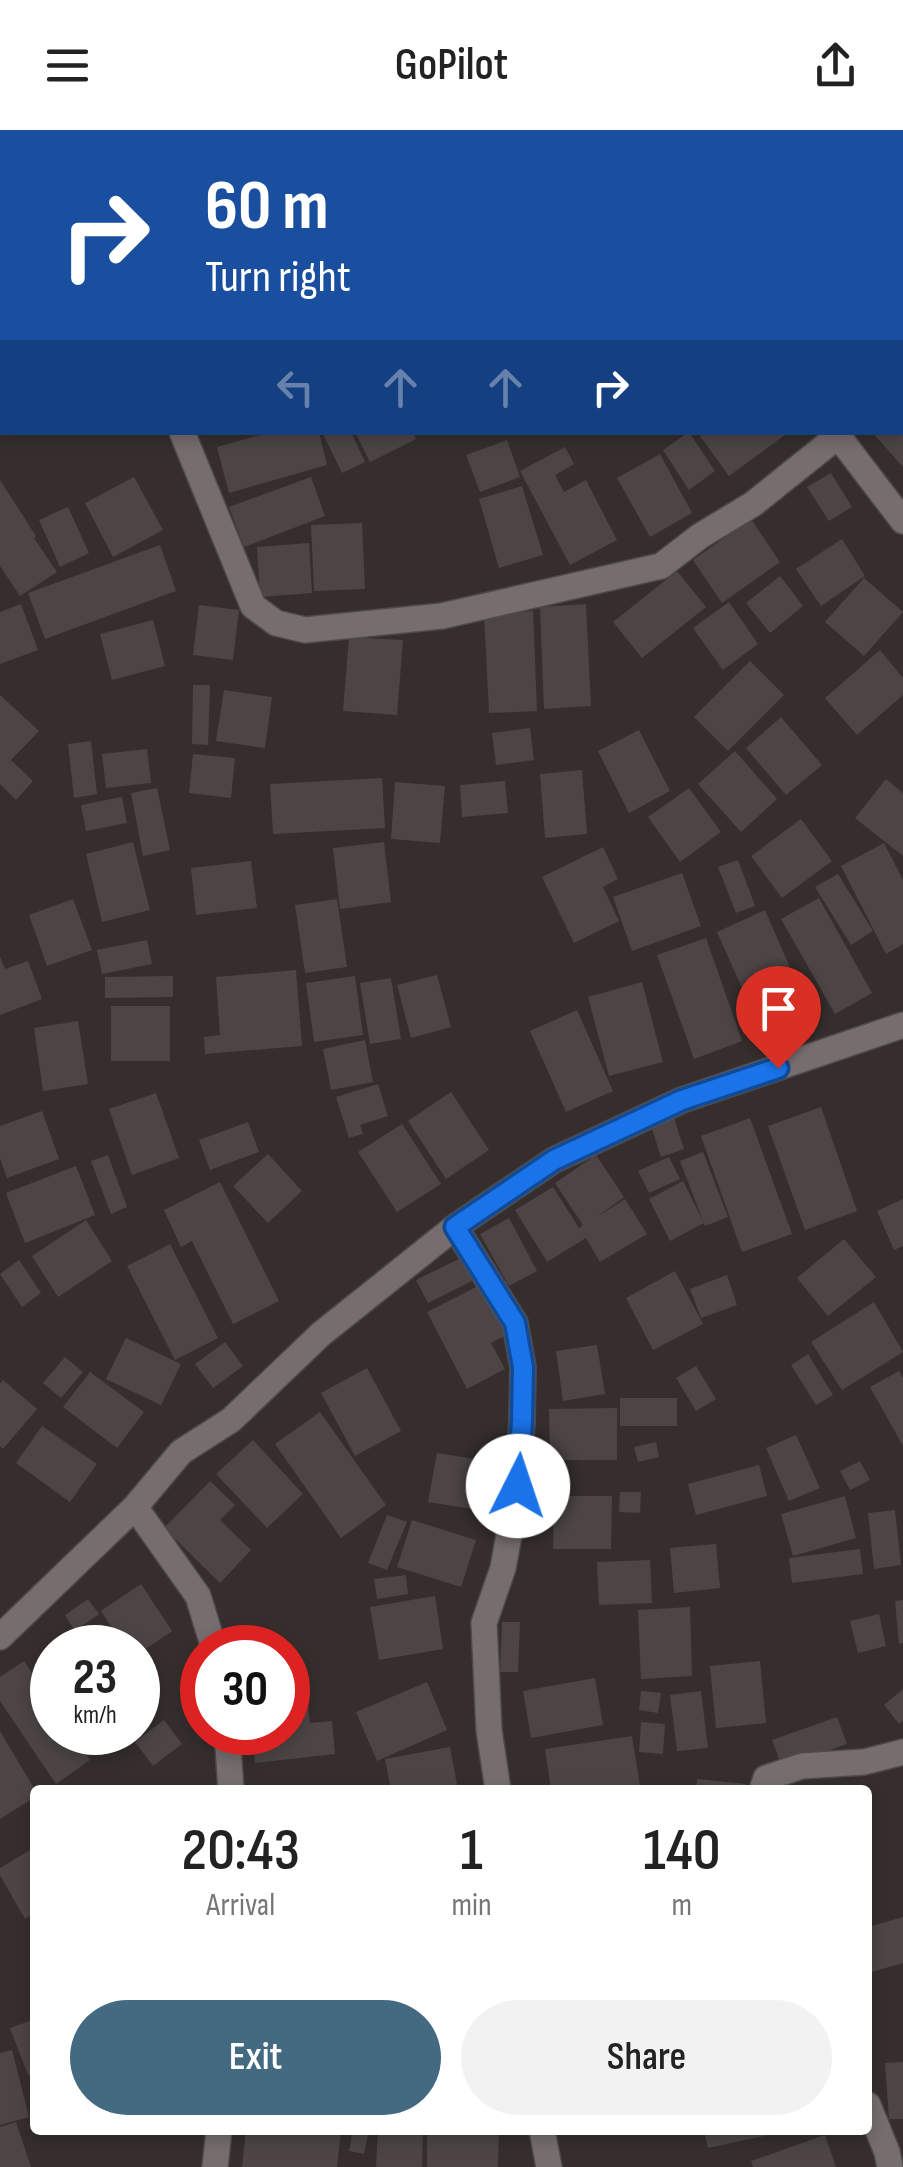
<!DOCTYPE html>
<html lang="en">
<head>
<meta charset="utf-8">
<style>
  body { margin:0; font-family:"Sofia Sans Condensed",sans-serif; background:#f2f2f2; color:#222; height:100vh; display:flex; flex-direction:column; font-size:38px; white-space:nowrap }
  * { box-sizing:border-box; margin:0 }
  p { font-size:32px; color:#767676 }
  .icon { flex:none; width:55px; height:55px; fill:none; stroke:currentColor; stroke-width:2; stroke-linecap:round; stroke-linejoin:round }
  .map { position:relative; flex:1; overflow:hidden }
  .drawer { position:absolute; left:30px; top:1655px; width:842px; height:350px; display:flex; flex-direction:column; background:#fff; border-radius:10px; box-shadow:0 5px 15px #0003 }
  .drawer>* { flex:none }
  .banner { position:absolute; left:0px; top:0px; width:905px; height:305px; box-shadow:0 5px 15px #0003; background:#1a4fa0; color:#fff; overflow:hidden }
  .speed { position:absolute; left:30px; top:1495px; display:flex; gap:20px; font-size:50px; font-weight:700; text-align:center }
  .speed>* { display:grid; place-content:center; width:130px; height:130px; border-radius:50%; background:#fff; box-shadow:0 5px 15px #0003; line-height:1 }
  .speed small { font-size:25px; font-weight:400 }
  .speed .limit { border:15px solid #d22; background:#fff; color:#111 }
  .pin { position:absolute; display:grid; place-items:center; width:85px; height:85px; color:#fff; margin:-102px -42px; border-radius:50% 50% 50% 0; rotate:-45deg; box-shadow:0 0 10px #0007 }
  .pin .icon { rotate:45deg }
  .me { position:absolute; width:110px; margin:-55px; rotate:4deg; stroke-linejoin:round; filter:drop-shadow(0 0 8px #0008) }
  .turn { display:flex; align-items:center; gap:35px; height:210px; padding:0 40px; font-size:45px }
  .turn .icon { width:130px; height:130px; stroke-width:2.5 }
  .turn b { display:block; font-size:70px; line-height:85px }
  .lanes { display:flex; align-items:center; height:95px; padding:0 40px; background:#0003; justify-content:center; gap:50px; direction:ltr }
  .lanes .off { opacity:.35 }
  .eta { display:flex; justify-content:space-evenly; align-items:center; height:170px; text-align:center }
  .eta b { font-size:60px; font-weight:600; line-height:70px }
  .cta { display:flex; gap:20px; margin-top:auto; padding:20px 40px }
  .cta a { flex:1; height:115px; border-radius:60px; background:#436a80; color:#fff; font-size:40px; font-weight:600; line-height:115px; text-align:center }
  .cta a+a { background:#f2f2f2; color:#222 }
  header { display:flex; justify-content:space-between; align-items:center; height:130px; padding:0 40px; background:#fff; font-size:45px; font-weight:600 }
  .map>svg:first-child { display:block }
</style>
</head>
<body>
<header><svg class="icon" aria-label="menu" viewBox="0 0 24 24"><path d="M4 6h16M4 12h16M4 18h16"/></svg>GoPilot<svg class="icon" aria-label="share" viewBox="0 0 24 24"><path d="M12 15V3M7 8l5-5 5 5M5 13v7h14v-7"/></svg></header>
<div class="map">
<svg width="903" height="2037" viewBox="0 0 903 2037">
  <rect width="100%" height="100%" fill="#352e2d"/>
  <path fill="#4d4545" d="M271,302H319L327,335L229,363L217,317Z
    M322,302H351L365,332L342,343Z
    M355,302H413L416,309L370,332Z
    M689,302L715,341L689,360L663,320Z
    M706,302H789L729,346L700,306Z
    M872,302H903V337Z
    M507,310L520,347L480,362L466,325Z
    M565,317L574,334L555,345L564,362L586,350L617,410L570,435L520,341Z
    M660,324L692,383L650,407L617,348Z
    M831,343L852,377L829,391L807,357Z
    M134,347L163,400L113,427L85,373Z
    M311,347L325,386L244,417L229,377Z
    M0,350L36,406L34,408L57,442L20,466L0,436Z
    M522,356L543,425L499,438L479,369Z
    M68,377L89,423L60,437L39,390Z
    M751,389L780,432L722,473L693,430Z
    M362,393L365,459L314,461L311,395Z
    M842,409L865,446L821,476L796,439Z
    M309,413L312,463L260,467L257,417Z
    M160,415L176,461L45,509L28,463Z
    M677,441L706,477L642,528L613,492Z
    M780,446L803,476L770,503L746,473Z
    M864,448L903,482L864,526L825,492Z
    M729,472L758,514L723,540L693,498Z
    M21,474L38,520L0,534V482Z
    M586,474L591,576L544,579L540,477Z
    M199,475L239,480L233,530L193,525Z
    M533,481L537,581L489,583L484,483Z
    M153,490L165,536L112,550L100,504Z
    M349,507L403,510L397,585L343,581Z
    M880,520L903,548V565L857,605L825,568Z
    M750,531L784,565L728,621L694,587Z
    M193,555H210L208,615L192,614Z
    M224,560L272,567L265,618L216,611Z
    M0,565L39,601L11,630L33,651L16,670L0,654Z
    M781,587L822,635L786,665L746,618Z
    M530,598L534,630L496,635L492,603Z
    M639,600L670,661L629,683L598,621Z
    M91,611L97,664L74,668L68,614Z
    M147,619L151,653L106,658L102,624Z
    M735,621L777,669L741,702L698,654Z
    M193,624L235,628L231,668L189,663Z
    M582,640L587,704L545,708L540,644Z
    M382,648L385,698L273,704L270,654Z
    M886,649L903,663V726L855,688Z
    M505,651L508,683L462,687L460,655Z
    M395,652L445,656L440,713L391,709Z
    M157,658L170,720L143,726L131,663Z
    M689,658L721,702L680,732L648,687Z
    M122,667L127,693L86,701L81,675Z
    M801,689L832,731L782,768L751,726Z
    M133,712L150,780L102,792L86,724Z
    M384,712L391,772L340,779L333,718Z
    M884,713L903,750V814L886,824L841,736Z
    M603,717L618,749L603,757L619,791L574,813L542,747Z
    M738,730L755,776L736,783L718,737Z
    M251,731L257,778L196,785L191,738Z
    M682,743L701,796L632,821L613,767Z
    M838,744L873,801L851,815L815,757Z
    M819,768L872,863L835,884L781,789Z
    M73,769L92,820L47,836L29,785Z
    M337,769L347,837L305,843L295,775Z
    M765,780L811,886L764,907L717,802Z
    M706,808L742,911L694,929L657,825Z
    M147,810L152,834L102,844L97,820Z
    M0,827L5,839L28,831L42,869L0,885Z
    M296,840L302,916L205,924L204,907L220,905L216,847Z
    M437,845L451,897L411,908L397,855Z
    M173,846V867L105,868V847Z
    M355,846L363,905L314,912L306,853Z
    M391,848L401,909L370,914L360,853Z
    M642,852L663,932L609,946L588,867Z
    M111,876H170V931H111Z
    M577,880L613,961L566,982L530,901Z
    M78,891L88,954L43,961L34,898Z
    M365,910L373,952L331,960L323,919Z
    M378,954L388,986L360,995L363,1004L349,1008L336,967Z
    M451,962L489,1020L446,1049L408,991Z
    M156,963L179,1028L132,1045L109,979Z
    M821,977L857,1081L805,1100L768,996Z
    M42,981L59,1029L7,1048L0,1028V996Z
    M674,988L684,1019L661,1027L651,996Z
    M750,988L792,1104L742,1122L701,1006Z
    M248,992L259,1022L210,1040L199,1010Z
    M402,994L441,1054L397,1082L358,1022Z
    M703,1022L728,1087L705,1096L680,1031Z
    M268,1024L302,1061L268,1093L233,1056Z
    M108,1025L127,1077L111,1084L91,1031Z
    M596,1025L624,1067L597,1087L625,1069L647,1104L600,1132L586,1108L547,1132L515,1080L553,1057L579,1098L583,1095L555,1053Z
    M669,1027L680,1049L649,1063L638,1041Z
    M76,1036L95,1085L25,1113L6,1063Z
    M683,1051L704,1093L670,1111L649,1069Z
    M220,1052L279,1171L233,1194L192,1111L181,1117L164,1080Z
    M903,1069V1116L894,1120L877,1081Z
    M509,1088L537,1141L509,1156L480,1104Z
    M86,1090L112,1131L58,1167L32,1126Z
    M844,1109L876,1147L828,1186L797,1148Z
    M170,1114L218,1208L175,1230L127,1136Z
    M461,1128L472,1151L428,1173L416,1150Z
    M19,1130L41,1163L22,1177L0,1144Z
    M675,1141L703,1194L653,1220L626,1168Z
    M727,1145L737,1175L701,1188L690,1159Z
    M482,1154L508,1204L491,1213L505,1239L467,1259L427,1182Z
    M874,1172L903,1222L842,1260L811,1212Z
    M126,1208L181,1234L161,1275L106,1249Z
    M225,1212L243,1236L213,1258L195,1234Z
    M597,1215L605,1264L563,1271L556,1221Z
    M808,1224L833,1265L816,1275L791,1235Z
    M65,1227L83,1242L61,1268L43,1253Z
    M696,1236L716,1269L696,1281L676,1248Z
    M367,1238L401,1301L355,1326L321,1263Z
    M899,1241L903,1248V1316L870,1257Z
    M90,1242L144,1282L117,1318L63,1277Z
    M3,1250L37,1279L3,1319L0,1316V1254Z
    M620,1268H677V1296H620Z
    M617,1278V1330H550L549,1279Z
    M320,1282L386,1375L341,1408L275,1314Z
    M42,1296L97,1334L70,1372L16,1333Z
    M796,1305L820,1358L789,1371L766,1318Z
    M253,1310L303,1364L267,1398L216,1344Z
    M656,1312L659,1327L638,1332L634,1317Z
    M437,1323L487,1331L479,1380L428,1372Z
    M860,1331L870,1350L850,1360L840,1341Z
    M759,1335L767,1366L696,1385L688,1354Z
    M210,1351L235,1375L220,1390L251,1420L220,1453L164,1398Z
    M620,1362H641L640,1383L619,1382Z
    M554,1366H612L611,1419H553Z
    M845,1366L856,1408L793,1426L781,1384Z
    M895,1380L901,1435L874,1439L868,1383Z
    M387,1385L407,1392L387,1440L368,1433Z
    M412,1390L476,1410L461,1457L397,1437Z
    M716,1414L720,1458L674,1463L670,1418Z
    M860,1419L863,1444L792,1453L789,1428Z
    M650,1430L652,1473L599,1475L597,1432Z
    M406,1445L408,1464L377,1469L374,1449Z
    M141,1454L172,1501L138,1524V1518H125L101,1481Z
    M435,1466L443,1519L379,1530L370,1477Z
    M88,1469L99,1484L75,1501L65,1485Z
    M903,1470V1513L899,1514L895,1471Z
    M690,1477L692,1546L641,1549L638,1480Z
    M879,1484L886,1516L858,1523L850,1491Z
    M502,1492H520L518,1542H500Z
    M100,1494L113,1518H74L70,1511Z
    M24,1531L52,1574V1602H71L90,1630L56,1654L0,1571V1547Z
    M760,1531L766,1593L716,1598L710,1536Z
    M595,1548L603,1595L531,1608L523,1561Z
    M427,1552L447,1600L377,1631L356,1582Z
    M903,1559V1591L899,1594L884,1575Z
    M641,1561L661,1563L658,1583L639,1580Z
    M701,1561L708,1618L677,1621L670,1565Z
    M308,1574L310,1593L332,1591L335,1624L255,1633L252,1602H288V1576Z
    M837,1587L847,1614L782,1637L772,1610Z
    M164,1590L182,1614L153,1636L135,1612Z
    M641,1592L665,1594L663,1624L639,1622Z
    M0,1601L35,1660V1667L0,1689Z
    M632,1606L640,1656L614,1660H551L545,1619Z
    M450,1617L458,1660H391L385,1629Z
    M697,1649L746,1654L745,1660H696Z
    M35,1717V1783L25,1789L0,1745V1738Z
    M903,1787V1833L868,1843V1797Z
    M35,1889V1943L28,1945L10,1898Z
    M12,1920L29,1987L0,1995V1923Z
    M903,1932V1989H889L885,1933Z
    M16,1992L31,2037H0V1997Z
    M246,2000H341L337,2037H242Z
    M353,2000H369L364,2024L349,2021Z
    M378,2000H423L422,2037H376Z
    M427,2000H499L498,2037H427Z
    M704,2000H781L782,2002L708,2018Z
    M825,2005L836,2037H753L751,2031Z"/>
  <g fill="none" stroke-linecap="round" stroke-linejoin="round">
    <g stroke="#4f4a49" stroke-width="28">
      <path id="minor" d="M65,0L66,2
        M589,0L591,2
        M654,2L656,0
        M182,302L253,476L276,493L305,500L442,486L661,436L700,406L753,374L838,306
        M835,302L903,391
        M455,1097L515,1193L523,1237L522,1291L518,1356L503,1438L484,1493L489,1600L498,1660
        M135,1377L198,1466L214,1518
        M0,1507L135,1377L181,1322L231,1290L321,1204L455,1097L554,1030L682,970L903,895
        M227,1602L231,1660
        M762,1660L766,1648L802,1636L864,1632L903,1622
        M868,1975L887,2022L890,2037
        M542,2000L549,2037
        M215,2037L219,2000"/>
    </g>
    <use href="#minor" stroke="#766e6e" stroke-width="25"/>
  </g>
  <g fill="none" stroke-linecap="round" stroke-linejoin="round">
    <g stroke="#114b97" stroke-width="25">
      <path id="route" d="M518,1356L522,1290L523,1237L515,1193L455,1097L554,1030L682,970L778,938"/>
    </g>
    <use href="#route" stroke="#1a73e8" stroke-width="18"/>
  </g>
</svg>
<div class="speed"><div>23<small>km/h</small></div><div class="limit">30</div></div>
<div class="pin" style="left:778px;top:938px;background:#d93025"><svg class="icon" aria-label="arrive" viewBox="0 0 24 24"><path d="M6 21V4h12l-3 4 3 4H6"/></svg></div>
<svg class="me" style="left:518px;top:1356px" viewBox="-20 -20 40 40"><circle r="19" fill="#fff"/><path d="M0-13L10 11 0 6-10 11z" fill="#1a73e8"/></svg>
<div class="banner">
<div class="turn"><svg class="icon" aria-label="right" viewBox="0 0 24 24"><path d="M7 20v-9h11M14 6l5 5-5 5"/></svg><div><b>60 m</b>Turn right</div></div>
<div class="lanes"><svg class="icon off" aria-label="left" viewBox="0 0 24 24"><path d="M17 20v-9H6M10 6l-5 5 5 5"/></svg><svg class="icon off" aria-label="ahead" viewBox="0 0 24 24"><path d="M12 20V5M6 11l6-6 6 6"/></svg><svg class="icon off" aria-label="ahead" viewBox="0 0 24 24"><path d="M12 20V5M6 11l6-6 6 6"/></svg><svg class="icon" aria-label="right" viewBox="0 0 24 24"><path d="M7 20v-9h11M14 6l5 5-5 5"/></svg></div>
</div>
<section class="drawer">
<div class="eta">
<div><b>20:43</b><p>Arrival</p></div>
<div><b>1</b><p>min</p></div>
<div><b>140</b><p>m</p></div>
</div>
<div class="cta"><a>Exit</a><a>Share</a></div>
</section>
</div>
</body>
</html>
